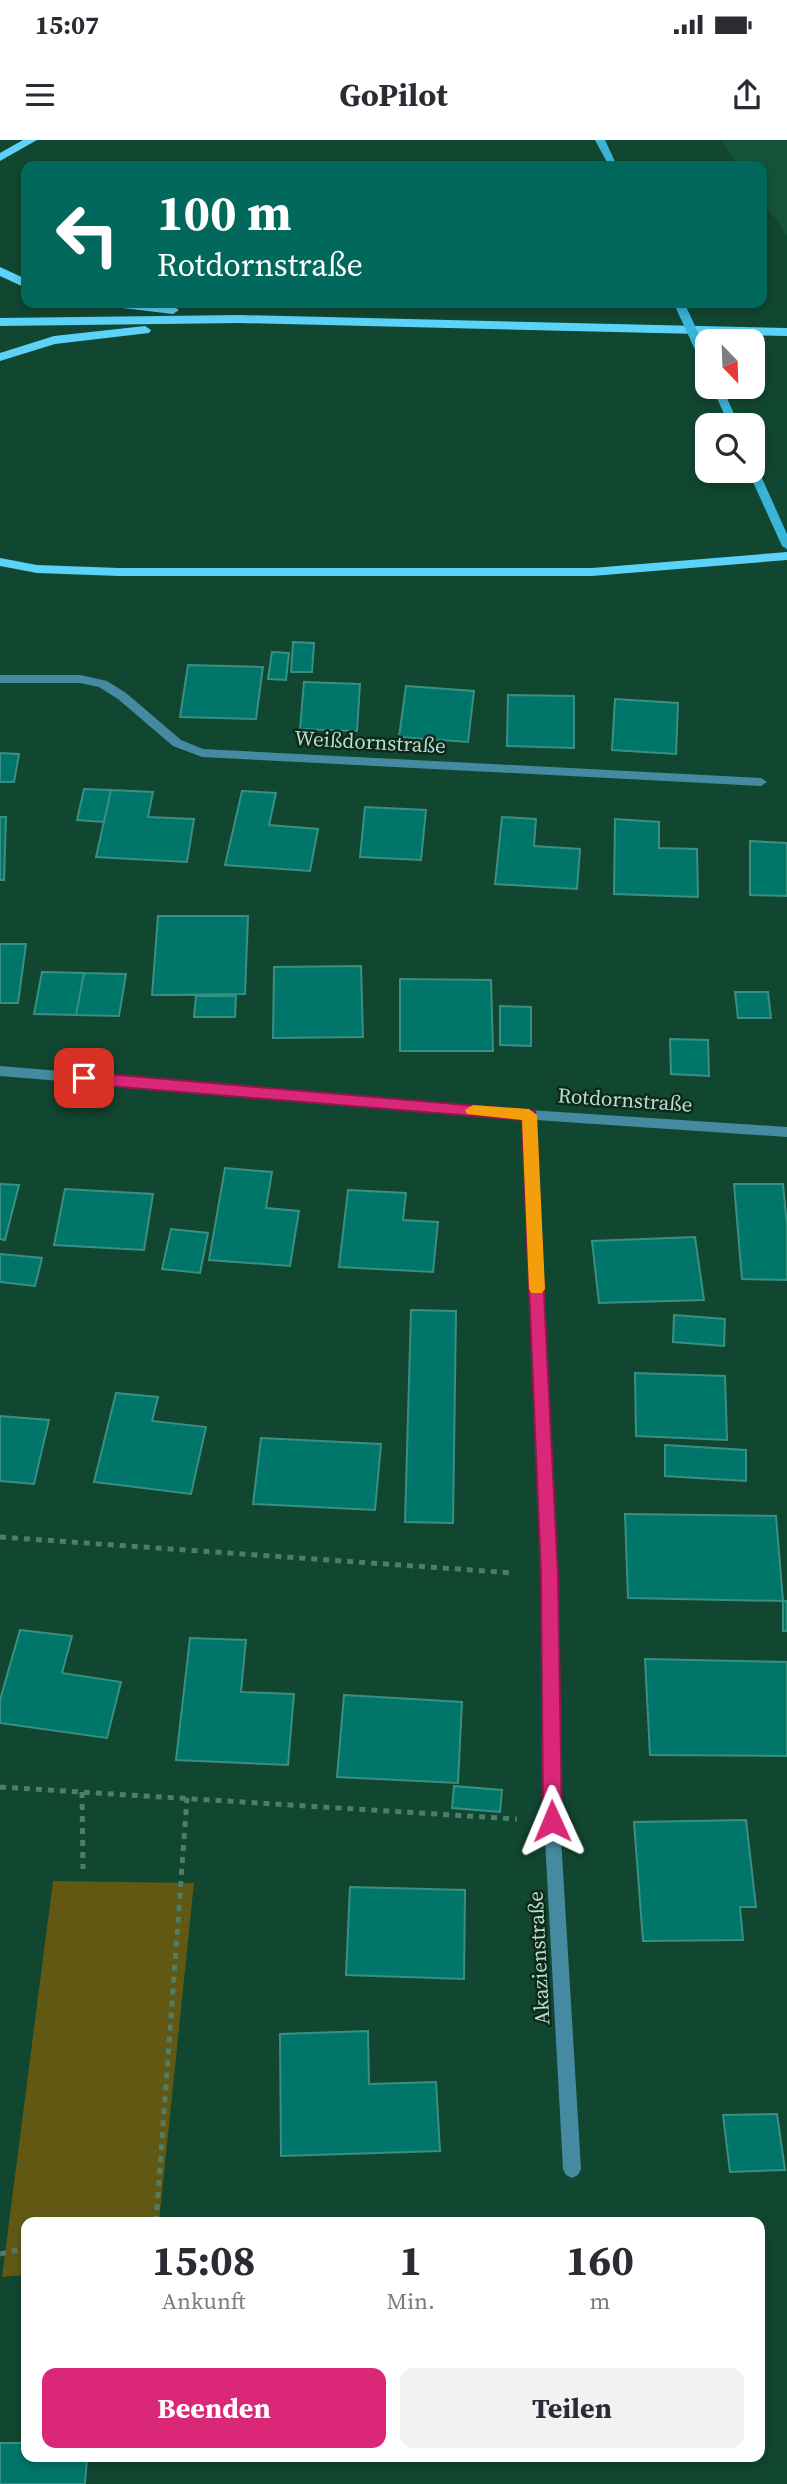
<!DOCTYPE html>
<html lang="de">
<head>
<meta charset="utf-8">
<style>
  body { margin:0; font-family:"Source Serif 4",serif; background:#f2f2f3; color:#2b2b33; height:100vh; display:flex; flex-direction:column; font-size:26px; white-space:nowrap }
  * { box-sizing:border-box; margin:0 }
  p { font-size:23px; color:#7c7c81 }
  .icon { flex:none; width:38px; height:38px; fill:none; stroke:currentColor; stroke-width:2; stroke-linecap:round; stroke-linejoin:round }
  .map { position:relative; flex:1; overflow:hidden }
  .panel { position:absolute; left:21px; top:2077px; width:744px; height:245px; display:flex; flex-direction:column; background:#fff; border-radius:14px; box-shadow:0 4px 10px #0003 }
  .panel>* { flex:none }
  .hud { position:absolute; left:21px; top:21px; width:746px; height:147px; border-radius:14px; box-shadow:0 4px 10px #0003; background:#00695c; color:#fff; overflow:hidden }
  .needle { width:46px; rotate:157deg }
  .tools { position:absolute; left:695px; top:189px; display:grid; gap:14px }
  .tools a { display:grid; place-items:center; width:70px; height:70px; border-radius:14px; background:#fff; box-shadow:0 4px 10px #0003; font-size:35px }
  .pin { position:absolute; display:grid; place-items:center; width:60px; height:60px; color:#fff; margin:-30px; border-radius:14px; box-shadow:0 4px 10px #0006 }
  .me { position:absolute; width:77px; margin:-38px; rotate:359deg; stroke-linejoin:round; filter:drop-shadow(0 0 5px #0008) }
  .turn { display:flex; align-items:center; gap:24px; height:147px; padding:0 21px; font-size:32px }
  .turn .icon { width:91px; height:91px; stroke-width:2.5 }
  .turn b { display:block; font-size:49px; line-height:60px }
  .eta { display:flex; justify-content:space-evenly; align-items:center; height:119px; text-align:center }
  .eta b { font-size:42px; font-weight:700; line-height:49px }
  .button { display:flex; gap:14px; margin-top:auto; padding:14px 21px }
  .button a { flex:1; height:80px; border-radius:14px; background:#db2777; color:#fff; font-size:28px; font-weight:700; line-height:80px; text-align:center }
  .button a+a { background:#f2f2f3; color:#2b2b33 }
  .status { display:flex; justify-content:space-between; align-items:center; height:49px; padding:0 35px; background:#fff; direction:ltr }
  .status svg { height:19px; fill:currentColor }
  header { display:flex; justify-content:space-between; align-items:center; height:91px; padding:0 21px; background:#fff; font-size:32px; font-weight:700 }
  .map>svg:first-child { display:block }
</style>
</head>
<body>
<div class="status"><b>15:07</b><svg viewBox="0 0 49 12"><path d="M0 12V9h3v3zM5 12V6h3v6zM10 12V3h3v9zM15 12V0h3v12zM26 1h20v11H26zM47 4h2v5h-2z"/></svg></div>
<header><svg class="icon" aria-label="menu" viewBox="0 0 24 24"><path d="M4 6h16M4 12h16M4 18h16"/></svg>GoPilot<svg class="icon" aria-label="share" viewBox="0 0 24 24"><path d="M12 15V3M7 8l5-5 5 5M5 13v7h14v-7"/></svg></header>
<div class="map">
<svg width="787" height="2344" viewBox="0 0 787 2344">
  <rect width="100%" height="100%" fill="#114731"/>
  <path fill="#14533a" d="M721,0H787V96L761,58V26H739Z"/>
  <path fill="#605813" d="M53,1741L194,1743L159,2082H26V2135L2,2137Z"/>
  <path fill="#007569" stroke="#3a8f83" stroke-width="2" d="M293,502L314,503L312,532H291Z
    M272,512L289,513L286,540L268,539Z
    M188,525L263,527L256,579L180,577Z
    M304,542L360,544L357,591L300,589Z
    M406,546L474,551L468,602L399,597Z
    M508,555L574,556V608L507,606Z
    M615,559L678,563L676,614L612,610Z
    M0,613L19,614L14,642H0Z
    M84,649L111,650L104,682L77,680Z
    M111,650L153,652L148,677L194,679L187,722L96,717Z
    M242,651L276,653L269,685L318,689L310,731L225,725Z
    M365,667L426,670L421,720L360,717Z
    M0,677H6L4,740H0Z
    M502,677L536,679L534,706L580,709L577,749L495,744Z
    M615,679L659,682V708L697,709L698,757L614,754Z
    M750,701L787,703V756L750,755Z
    M158,776H248L245,854L152,855Z
    M0,804H26L18,863H0Z
    M361,826L363,897L273,898L274,827Z
    M42,832L84,833L76,875L34,874Z
    M84,833L126,834L119,876L76,875Z
    M400,839L491,840L493,911H400Z
    M735,852H768L771,878H738Z
    M196,856H236L235,877H194Z
    M500,866L531,867V906L500,905Z
    M670,899L708,900L709,936L671,934Z
    M225,1028L272,1032L266,1068L299,1071L290,1126L209,1120Z
    M0,1044L19,1045L5,1100L0,1099Z
    M734,1044H783L787,1086V1140L742,1139Z
    M65,1049L153,1054L144,1110L54,1105Z
    M348,1050L406,1053L403,1080L438,1082L433,1132L339,1127Z
    M171,1089L208,1093L200,1133L162,1129Z
    M695,1097L704,1160L599,1163L592,1101Z
    M0,1114L42,1118L35,1146L0,1142Z
    M411,1170L456,1171L453,1383L405,1382Z
    M674,1175L725,1179L724,1206L673,1202Z
    M635,1233L725,1236L727,1300L636,1296Z
    M116,1253L158,1257L152,1281L206,1287L191,1354L94,1342Z
    M0,1276L49,1280L34,1344L0,1341Z
    M261,1298L381,1304L375,1370L253,1364Z
    M665,1305L746,1310V1341L665,1336Z
    M625,1374L776,1376L783,1461L628,1458Z
    M783,1461H787V1491H783Z
    M20,1490L72,1496L62,1533L121,1542L107,1598L0,1583V1560Z
    M190,1498L246,1500L241,1552L294,1554L288,1625L176,1620Z
    M645,1519L787,1522V1616L650,1615Z
    M344,1555L462,1562L458,1643L337,1637Z
    M454,1646L502,1650L500,1672L452,1668Z
    M746,1680L756,1767H740L743,1800L643,1801L634,1682Z
    M350,1747L465,1750L464,1839L346,1835Z
    M368,1891L369,1944L436,1942L440,2011L281,2016L280,1894Z
    M777,1974L785,2030L730,2032L723,1975Z
    M0,2303H26V2317H87L85,2344H0Z"/>
  <g fill="none" stroke-linecap="round" stroke-linejoin="round">
    <path stroke="#4e7d68" stroke-width="5" stroke-dasharray="6 6" stroke-linecap="butt" d="M0,1397L514,1433
      M0,1647L517,1679
      M82,1652L83,1729
      M156,2082L187,1658
      M0,2114L26,2108"/>
    <path fill="#458aa1" fill-rule="evenodd" d="M0,535H80L107,541L126,553L181,600L203,609L761,638L767,642L761,646L202,617L173,606L118,559L99,547L80,543H0Z
      M0,926L529,970L787,987V997L536,980L558,1435L560,1681L581,2029L578,2035L572,2038L566,2035L563,2029L544,1681L542,1435L523,979L0,936Z"/>
    <path fill="#39b5da" fill-rule="evenodd" d="M595,0H605L617,26H609Z
      M712,247H722L739,285H729Z
      M752,324L757,327L787,394V409L782,406L748,331H752Z"/>
    <path fill="#5cd2f8" fill-rule="evenodd" d="M23,0H37L0,21V13Z
      M0,127L26,139V148L0,136Z
      M108,163C128,162 163,158 179,170L173,174L114,167Z
      M239,175L787,188V196L239,183L0,186V178Z
      M145,186L151,190L149,193L55,204L0,221V213L54,196Z
      M787,412V420L592,436H119L37,433L0,426V418L37,425L119,428H592Z"/>
    <path stroke="#39b5da" stroke-width="10" d="M679,163L707,224"/>
  </g>
  <path fill="#db2777" stroke="#8e194d" stroke-width="2" d="M84,932L535,971L558,1435L562,1681L559,1687L552,1689L546,1687L543,1681L541,1435L522,980L84,944L76,938Z"/>
  <path fill="#f59e0b" d="M473,965L529,969L537,975L545,1149L542,1153H531L529,1149L522,980L467,974L465,970Z"/>
  <g text-anchor="middle" stroke-width="5" stroke-linejoin="round" paint-order="stroke">
    <g font-size="21" fill="#bbdccb" stroke="#0d291d">
      <text transform="translate(370 602) rotate(3)" y="7">Weißdornstraße</text>
      <text transform="translate(625 960) rotate(4)" y="7">Rotdornstraße</text>
      <text transform="translate(539 1818) rotate(-93)" y="7">Akazienstraße</text>
    </g>
  </g>
</svg>
<div class="tools">
<a><svg class="needle" viewBox="-14 -14 28 28"><path d="M0-13l5 13h-10z" fill="#e53935"/><path d="M0 13l5-13h-10z" fill="#7c7c81"/></svg></a>
<a><svg class="icon" aria-label="search" viewBox="0 0 24 24"><circle cx="10" cy="10" r="6"/><path d="M15 15l6 6"/></svg></a>
</div>
<div class="pin" style="left:84px;top:938px;background:#d93025"><svg class="icon" aria-label="arrive" viewBox="0 0 24 24"><path d="M6 21V4h12l-3 4 3 4H6"/></svg></div>
<svg class="me" style="left:552px;top:1681px" viewBox="-20 -20 40 40"><path d="M0-17L14 15 0 8-14 15z" fill="#db2777" stroke="#fff" stroke-width="4"/></svg>
<div class="hud">
<div class="turn"><svg class="icon" aria-label="left" viewBox="0 0 24 24"><path d="M17 20v-9H6M10 6l-5 5 5 5"/></svg><div><b>100 m</b>Rotdornstraße</div></div>
</div>
<section class="panel">
<div class="eta">
<div><b>15:08</b><p>Ankunft</p></div>
<div><b>1</b><p>Min.</p></div>
<div><b>160</b><p>m</p></div>
</div>
<div class="button"><a>Beenden</a><a>Teilen</a></div>
</section>
</div>
</body>
</html>
